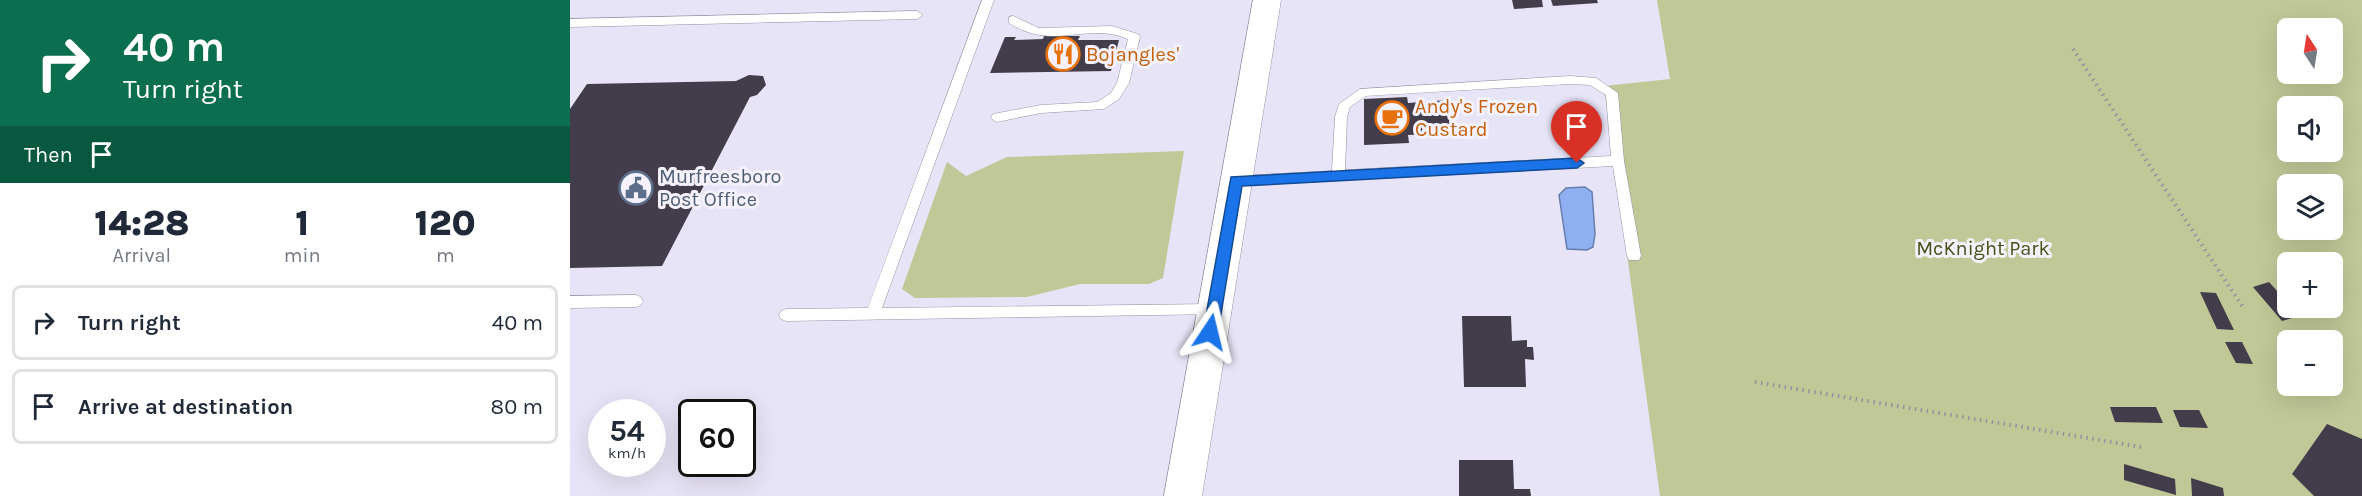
<!DOCTYPE html>
<html lang="en">
<head>
<meta charset="utf-8">
<style>
  body { margin:0; font-family:Karla,sans-serif; background:#f2f2f3; color:#1f2937; height:100vh; display:flex; flex-direction:column; font-size:22px; white-space:nowrap }
  * { box-sizing:border-box; margin:0 }
  p { font-size:20px; color:#747a83 }
  .icon { flex:none; width:33px; height:33px; fill:none; stroke:currentColor; stroke-width:2; stroke-linecap:round; stroke-linejoin:round }
  .map { position:relative; flex:1; overflow:hidden }
  .panel { display:flex; flex-direction:column; background:#fff; width:570px }
  .panel>* { flex:none }
  .top-card { background:#0b6e4f; color:#fff; overflow:hidden }
  .needle { width:39px; rotate:348deg }
  .fabs { position:absolute; left:1707px; top:18px; display:grid; gap:12px }
  .fabs a { display:grid; place-items:center; width:66px; height:66px; border-radius:9px; background:#fff; box-shadow:0 6px 24px #0002; font-size:30px }
  .speed { position:absolute; left:18px; top:399px; display:flex; gap:12px; font-size:30px; font-weight:700; text-align:center }
  .speed>* { display:grid; place-content:center; width:78px; height:78px; border-radius:50%; background:#fff; box-shadow:0 6px 24px #0002; line-height:1 }
  .speed small { font-size:15px; font-weight:400 }
  .speed .limit { border:3px solid #111; border-radius:9px; background:#fff; color:#111 }
  .pin { position:absolute; display:grid; place-items:center; width:51px; height:51px; color:#fff; margin:-62px -26px; border-radius:50% 50% 50% 0; rotate:-45deg; box-shadow:0 0 6px #0007 }
  .pin .icon { rotate:45deg }
  .me { position:absolute; width:66px; margin:-33px; rotate:10deg; stroke-linejoin:round; filter:drop-shadow(0 0 4px #0008) }
  .turn { display:flex; align-items:center; gap:21px; height:126px; padding:0 24px; font-size:27px }
  .turn .icon { width:78px; height:78px; stroke-width:2.5 }
  .turn b { display:block; font-size:42px; line-height:51px }
  .then { display:flex; align-items:center; height:57px; padding:0 24px; background:#0003; gap:12px; font-size:22px }
  .eta { display:flex; justify-content:space-evenly; align-items:center; height:102px; text-align:center }
  .eta b { font-size:36px; font-weight:800; line-height:42px }
  ul { padding:0; list-style:none }
  li { display:flex; align-items:center; gap:18px; height:75px; margin:0 12px 9px; padding:0 12px; border:3px solid #e0e1e3; border-radius:9px }
  li div { flex:1 }
  li b { display:block; font-size:22px }
  li em { font-style:normal }
  main { display:flex; flex:1; min-height:0 }
  .map>svg:first-child { display:block }
</style>
</head>
<body>
<main>
<section class="panel">
<div class="top-card">
<div class="turn"><svg class="icon" aria-label="right" viewBox="0 0 24 24"><path d="M7 20v-9h11M14 6l5 5-5 5"/></svg><div><b>40 m</b>Turn right</div></div>
<div class="then">Then<svg class="icon" aria-label="arrive" viewBox="0 0 24 24"><path d="M6 21V4h12l-3 4 3 4H6"/></svg></div>
</div>
<div class="eta">
<div><b>14:28</b><p>Arrival</p></div>
<div><b>1</b><p>min</p></div>
<div><b>120</b><p>m</p></div>
</div>
<ul>
<li><svg class="icon" aria-label="right" viewBox="0 0 24 24"><path d="M7 20v-9h11M14 6l5 5-5 5"/></svg><div><b>Turn right</b></div><em>40 m</em></li>
<li><svg class="icon" aria-label="arrive" viewBox="0 0 24 24"><path d="M6 21V4h12l-3 4 3 4H6"/></svg><div><b>Arrive at destination</b></div><em>80 m</em></li>
</ul>
</section>
<div class="map">
<svg width="1792" height="496" viewBox="0 0 1792 496">
  <rect width="100%" height="100%" fill="#e8e4f7"/>
  <path fill="#c0c898" fill-rule="evenodd" d="M1087,0H1792V496H1090L1034,86L1100,79ZM1718,28H1762V74H1718ZM1718,106H1762V152H1718ZM1718,184H1762V230H1718ZM1718,262H1762V308H1718ZM1718,340H1762V386H1718Z
    M614,151L593,278L579,284H510L457,297L345,298L332,289L377,162L396,176L437,157Z"/>
  <path fill="#8eb0f0" stroke="#677ead" stroke-width="1.5" d="M1015,187L1022,192L1025,234L1023,247L1017,250L997,249L989,195L996,188Z"/>
  <path fill="#433c4a" d="M942,0H972L973,7L944,9Z
    M981,0H1027L1028,3L983,6Z
    M474,36H510L508,40H549L541,71L420,73L435,37H446L444,40L473,39Z
    M179,75L193,76L196,85L187,95L180,97L92,266L0,268V109L17,84L166,81Z
    M837,97L838,103L878,100L880,133L838,135L839,143L794,145V99Z
    M1699,282L1718,303V308H1721L1729,316L1712,321L1683,287Z
    M1630,292L1646,293L1664,330L1647,329Z
    M892,316H941L942,341L957,340V347H963L964,360L955,359L956,387H894Z
    M1739,332L1746,340H1718V343L1713,338Z
    M1655,342H1672L1683,364L1666,363Z
    M1540,407H1586L1593,423L1545,422Z
    M1603,410H1629L1638,428L1610,427Z
    M1757,424L1792,439V496H1744L1722,474Z
    M889,460H943L944,489H960L961,496H889Z
    M1554,464L1605,479L1606,495L1554,480Z
    M1621,478L1653,488L1654,496H1622Z"/>
  <g fill="none" stroke-linecap="round" stroke-linejoin="round">
    <g stroke="#9591a2" stroke-width="1">
      <path id="lane" d="M412,0H424L312,308L644,304L649,306L651,310L649,314L216,321L211,319L209,315L211,311L216,309L298,308Z
        M347,11L353,15L347,19L0,27V19Z
        M443,16L469,28L542,26L568,34L570,37L559,83L549,99L534,109L471,113L427,122L423,120L421,117L423,114L471,105L527,102L541,93L547,83L558,39C517,21 484,52 439,23V17Z
        M1000,76L1026,78L1048,93L1054,161L1071,256L1069,260H1059L1057,256L1043,166L666,186L660,181L666,176L762,171L765,117L769,104L790,89ZM1000,84L1020,85L1036,95L1041,156L775,170L777,117L780,107L796,96Z
        M66,295L71,297L73,301L71,305L66,307L0,308V296Z"/>
    </g>
    <g stroke="#9591a2" stroke-width="1">
      <path id="primary" d="M683,0H711L632,496H594Z"/>
    </g>
    <path stroke="#95919f" stroke-width="4" stroke-dasharray="1.5 4.5" stroke-linecap="butt" d="M1503,49L1674,309
      M1185,382L1571,447"/>
    <use href="#lane" fill="#fff" fill-rule="evenodd"/>
    <use href="#primary" fill="#fff" fill-rule="evenodd"/>
  </g>
  <path fill="#1a73e8" stroke="#114b97" stroke-width="1.5" d="M1007,158L1014,163L1007,168L672,186L648,332L640,338L633,332L661,177Z"/>
  <defs>
    <g id="restaurant-ring" transform="scale(1.725)"><circle r="9.5" fill="#f5f2fe" stroke="#e8710a" stroke-width="1.5"/><path d="M-5-6h1v4h1v-4h1v4h1v-4h1v5L-1.5 .5V6h-2V.5L-5-1ZM5-6V6H3V1.5H1.5Q1.5-4 5-6Z" fill="#e8710a"/></g>
    <g id="cafe-ring" transform="scale(1.725)"><circle r="9.5" fill="#f5f2fe" stroke="#e8710a" stroke-width="1.5"/><path d="M-5.5-4.5H6V0H3Q3 3.5 0 3.5H-2.5Q-5.5 3.5-5.5 0ZM3-3.2v2h1.7v-2ZM-6 4.5H4V6H-6Z" fill="#e8710a"/></g>
    <g id="civic-ring" transform="scale(1.725)"><circle r="9.5" fill="#f5f2fe" stroke="#5c6f8a" stroke-width="1.5"/><path d="M-.6-6.5H3V-4.5H.6V-3L4-1V1h2V6H-6V1h2V-1L-.6-3ZM-1.2 2.5V6h2.4V2.5Z" fill="#5c6f8a"/></g>
  </defs>
  <g fill-rule="evenodd">
    <use href="#restaurant-ring" x="493" y="54"/>
    <use href="#cafe-ring" x="822" y="118"/>
    <use href="#civic-ring" x="66" y="188"/>
  </g>
  <g text-anchor="middle" stroke-width="6" stroke-linejoin="round" paint-order="stroke">
    <g font-size="20" fill="#c56008" stroke="#f5f2fe" text-anchor="start">
      <text x="516" y="61">Bojangles'</text>
      <text x="845" y="113">Andy's Frozen<tspan x="845" dy="23">Custard</tspan></text>
    </g>
    <g font-size="20" fill="#4e5e75" stroke="#f5f2fe" text-anchor="start">
      <text x="89" y="183">Murfreesboro<tspan x="89" dy="23">Post Office</tspan></text>
    </g>
    <g font-size="20" fill="#495119" stroke="#f5f2fe">
      <text x="1413" y="255">McKnight Park</text>
    </g>
  </g>
</svg>
<div class="fabs">
<a><svg class="needle" viewBox="-14 -14 28 28"><path d="M0-13l5 13h-10z" fill="#e53935"/><path d="M0 13l5-13h-10z" fill="#747a83"/></svg></a>
<a><svg class="icon" aria-label="sound" viewBox="0 0 24 24"><path d="M4 9h4l5-4v14l-5-4H4zM17 9q2 3 0 6"/></svg></a>
<a><svg class="icon" aria-label="layers" viewBox="0 0 24 24"><path d="M12 4l9 5-9 5-9-5zM3 14l9 5 9-5"/></svg></a>
<a>+</a>
<a>−</a>
</div>
<div class="speed"><div>54<small>km/h</small></div><div class="limit">60</div></div>
<div class="pin" style="left:1007px;top:163px;background:#d93025"><svg class="icon" aria-label="arrive" viewBox="0 0 24 24"><path d="M6 21V4h12l-3 4 3 4H6"/></svg></div>
<svg class="me" style="left:640px;top:332px" viewBox="-20 -20 40 40"><path d="M0-17L14 15 0 8-14 15z" fill="#1a73e8" stroke="#fff" stroke-width="4"/></svg>
</div>
</main>
</body>
</html>
